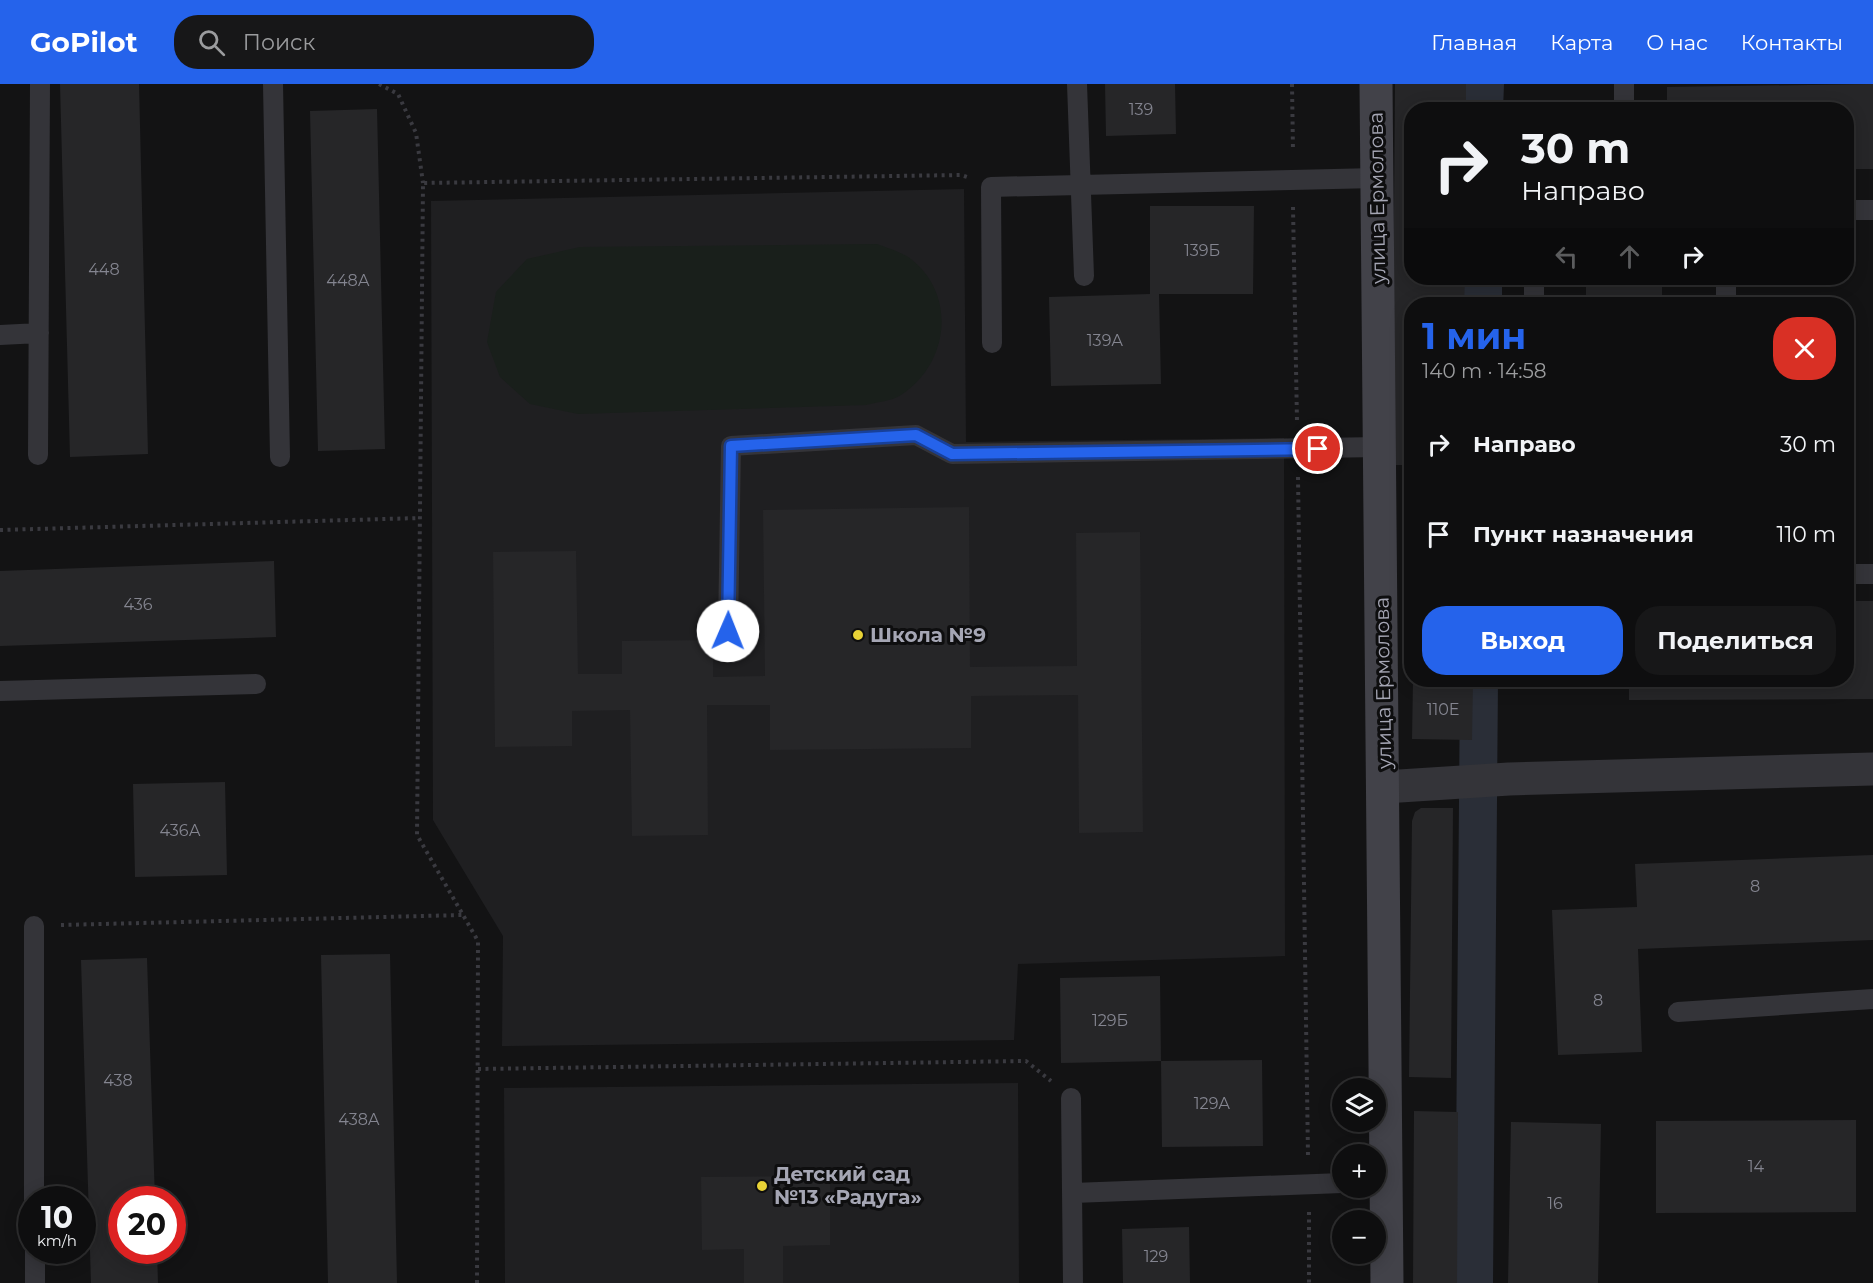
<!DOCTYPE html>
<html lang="ru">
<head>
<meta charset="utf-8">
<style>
  body { margin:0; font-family:Montserrat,sans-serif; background:#171718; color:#f1f3f6; height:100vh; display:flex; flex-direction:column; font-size:22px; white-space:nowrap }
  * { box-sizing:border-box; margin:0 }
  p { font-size:20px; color:#9b9c9e }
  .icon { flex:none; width:33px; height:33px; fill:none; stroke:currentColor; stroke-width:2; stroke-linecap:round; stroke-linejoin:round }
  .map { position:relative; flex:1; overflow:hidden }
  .panel { position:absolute; left:1404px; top:213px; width:450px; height:390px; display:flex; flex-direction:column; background:#0e0e0f; border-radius:24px; box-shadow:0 3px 15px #0003,0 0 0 2px #2e2e2f }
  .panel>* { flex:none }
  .top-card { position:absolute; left:1404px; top:18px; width:450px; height:183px; border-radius:24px; box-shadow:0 3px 15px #0003,0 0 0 2px #2e2e2f; background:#0e0e0f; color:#f1f3f6; overflow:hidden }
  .tools { position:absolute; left:1332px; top:994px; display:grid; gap:12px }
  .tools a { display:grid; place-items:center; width:54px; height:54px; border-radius:50%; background:#0e0e0f; box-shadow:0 3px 15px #0003,0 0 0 2px #2e2e2f; font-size:30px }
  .speed { position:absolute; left:18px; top:1102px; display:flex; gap:12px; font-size:30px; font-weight:700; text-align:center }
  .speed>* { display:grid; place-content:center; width:78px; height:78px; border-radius:50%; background:#0e0e0f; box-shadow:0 3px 15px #0003,0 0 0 2px #2e2e2f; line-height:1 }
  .speed small { font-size:15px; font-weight:400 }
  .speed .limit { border:9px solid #d22; background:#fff; color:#111 }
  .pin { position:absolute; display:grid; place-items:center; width:51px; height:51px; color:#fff; margin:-26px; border:3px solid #fff; border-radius:50%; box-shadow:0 2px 6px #0007 }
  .me { position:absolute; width:66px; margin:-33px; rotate:1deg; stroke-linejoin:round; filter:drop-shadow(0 0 4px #0008) }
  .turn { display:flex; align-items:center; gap:21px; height:126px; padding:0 18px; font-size:27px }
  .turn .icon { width:78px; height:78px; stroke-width:2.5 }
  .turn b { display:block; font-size:42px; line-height:51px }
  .lanes { display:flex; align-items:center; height:57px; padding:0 18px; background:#0003; justify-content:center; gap:30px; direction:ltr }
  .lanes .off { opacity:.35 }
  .round { display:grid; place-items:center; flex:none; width:63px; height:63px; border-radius:24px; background:#171718 }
  .headline { display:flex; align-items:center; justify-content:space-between; height:102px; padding:0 18px }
  h1 { font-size:36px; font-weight:700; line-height:45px; color:#2563eb }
  .cta { display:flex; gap:12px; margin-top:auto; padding:12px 18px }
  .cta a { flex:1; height:69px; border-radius:24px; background:#2563eb; color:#fff; font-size:24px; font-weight:700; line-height:69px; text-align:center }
  .cta a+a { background:#171718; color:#f1f3f6 }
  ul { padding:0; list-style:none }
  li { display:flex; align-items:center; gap:18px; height:90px; padding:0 18px }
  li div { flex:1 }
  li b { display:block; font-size:22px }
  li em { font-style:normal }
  header { display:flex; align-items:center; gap:36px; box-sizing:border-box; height:84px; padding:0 30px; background:#2563eb; color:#fff }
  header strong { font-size:28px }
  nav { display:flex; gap:33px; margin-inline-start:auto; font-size:21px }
  .search { width:420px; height:54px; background:#171718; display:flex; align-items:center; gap:15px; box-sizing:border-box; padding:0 21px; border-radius:24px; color:#9b9c9e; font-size:22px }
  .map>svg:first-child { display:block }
</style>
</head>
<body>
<header>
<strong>GoPilot</strong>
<div class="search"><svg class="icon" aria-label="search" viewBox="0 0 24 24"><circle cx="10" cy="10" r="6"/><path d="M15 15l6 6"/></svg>Поиск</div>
<nav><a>Главная</a><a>Карта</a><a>О нас</a><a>Контакты</a></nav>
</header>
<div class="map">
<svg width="1873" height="1199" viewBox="0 0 1873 1199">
  <rect width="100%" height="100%" fill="#131314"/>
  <path fill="#1f1f21" d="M964,105L966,358L1284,354L1285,872L1018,880L1014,956L502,962L503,852L433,736L431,117Z
    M1018,999L1019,1199H505L504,1004Z"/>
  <path fill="#191f1b" d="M877,160C887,164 902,168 911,175C957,211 949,280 901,311C892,317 877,318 866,321L578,330L530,320L500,293L487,258L496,208L527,175L580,163Z"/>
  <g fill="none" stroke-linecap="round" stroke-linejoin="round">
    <path stroke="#2a2e37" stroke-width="38" d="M1484,26L1485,0
      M1483,220V194
      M1474,1199L1479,596"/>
  </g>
  <path fill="#262628" d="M60,0H139L148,370L70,373Z
    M1105,0H1175L1176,50L1106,52Z
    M1395,0H1466V26H1412V194H1465L1464,220H1412V381H1392Z
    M1873,0V85H1846V26H1667V3Z
    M377,25L385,365L318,367L310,27Z
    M1150,122H1254L1253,210H1159L1161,300L1051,302L1049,213L1150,210Z
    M1586,194H1662V220H1586Z
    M969,423L970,583L1077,582L1076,449L1140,448L1143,748L1079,749L1078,611L971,612V664L770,666V621H707L708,751L632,752L630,626L572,627V662L495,663L493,468L576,467L578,590H622V557L713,556V593L765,592L763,426Z
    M274,477L276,553L0,562V487Z
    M1846,517H1873V615L1629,616V596H1846Z
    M1413,596H1473L1472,656L1412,655Z
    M225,698L227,791L135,793L133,700Z
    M1421,724H1453L1451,994L1409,993L1412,737L1415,728Z
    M1873,771V856L1638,865L1642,968L1558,971L1552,826L1637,823L1635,780Z
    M390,870L397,1199H328L321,871Z
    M147,874L155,1116H122V1167H157L158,1199H91L81,876Z
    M1160,892L1161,977L1262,976L1263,1062L1162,1063L1161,977L1061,979L1060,894Z
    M1414,1027L1458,1028L1457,1199H1413Z
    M1856,1036V1128L1656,1129V1037Z
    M1511,1038L1601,1040L1598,1199H1508Z
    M830,1092V1161L783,1162V1199H744V1165L702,1166L701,1093Z
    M1189,1143L1190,1199H1123L1122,1145Z"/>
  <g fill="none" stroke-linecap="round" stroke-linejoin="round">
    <path stroke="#3a3a40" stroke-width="4" stroke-dasharray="3 4.5" stroke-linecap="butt" d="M379,0L398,10L416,49L423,99
      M1292,0L1293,67
      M1293,123L1297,337
      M1298,393L1308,1072
      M0,446L420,434
      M61,841L463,831
      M478,985L1026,977L1051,997
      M1309,1128V1199
      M477,1199L478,857L417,751L423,99L961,91L967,93"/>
    <path stroke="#343439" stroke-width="20" d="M273,0L280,373
      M1077,0L1084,192
      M1624,0V26
      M1846,126H1873
      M1534,194V220
      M1726,194V220
      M0,251L39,249
      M992,259L991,103L1376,94
      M38,371L40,0
      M1846,490H1873
      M728,547L731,362L916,351L952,370L1380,363
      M0,607L256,600
      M34,842V1116
      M1678,928L1873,915
      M1071,1014L1073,1199
      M1073,1109L1342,1099
      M35,1167V1199"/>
    <path stroke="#343439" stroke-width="33" d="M1384,703L1509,695L1873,685"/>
    <path stroke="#424249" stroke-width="33" d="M1376,0L1387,1199"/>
  </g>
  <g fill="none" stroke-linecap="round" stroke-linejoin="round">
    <g stroke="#184099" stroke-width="15">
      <path id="route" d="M728,547L731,362L916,351L952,370L1318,365"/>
    </g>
    <use href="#route" stroke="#2563eb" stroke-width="10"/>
  </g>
  <g fill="#e8d236" stroke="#0e0e0f" stroke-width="2">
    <circle cx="858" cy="551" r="6"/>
    <circle cx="762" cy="1102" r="6"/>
  </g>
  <g text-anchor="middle" stroke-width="6" stroke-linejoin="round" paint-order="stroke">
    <g font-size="16" fill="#848590">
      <text x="1141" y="31">139</text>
      <text x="1202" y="172">139Б</text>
      <text x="104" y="191">448</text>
      <text x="348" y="202">448А</text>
      <text x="1105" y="262">139А</text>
      <text x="138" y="526">436</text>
      <text x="1443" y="631">110Е</text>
      <text x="180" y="752">436А</text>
      <text x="1755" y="808">8</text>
      <text x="1598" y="922">8</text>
      <text x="1110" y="942">129Б</text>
      <text x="118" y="1002">438</text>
      <text x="1212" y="1025">129А</text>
      <text x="359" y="1041">438А</text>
      <text x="1756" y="1088">14</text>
      <text x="1555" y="1125">16</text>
      <text x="1156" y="1178">129</text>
    </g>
    <g font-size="20" fill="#a5a6b4" stroke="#0e0e0f">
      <text transform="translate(1377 114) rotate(-91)" y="7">улица Ермолова</text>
      <text transform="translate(1383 599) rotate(-91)" y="7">улица Ермолова</text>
    </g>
    <g font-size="20" font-weight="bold" fill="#a5a6b4" stroke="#0e0e0f" text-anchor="start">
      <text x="870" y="558">Школа №9</text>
      <text x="774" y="1097">Детский сад<tspan x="774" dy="23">№13 «Радуга»</tspan></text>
    </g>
  </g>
</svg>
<div class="tools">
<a><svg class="icon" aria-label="layers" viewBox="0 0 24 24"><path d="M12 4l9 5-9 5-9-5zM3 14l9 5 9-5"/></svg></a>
<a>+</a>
<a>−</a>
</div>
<div class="speed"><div>10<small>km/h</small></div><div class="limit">20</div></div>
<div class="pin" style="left:1318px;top:365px;background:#d93025"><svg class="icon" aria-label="arrive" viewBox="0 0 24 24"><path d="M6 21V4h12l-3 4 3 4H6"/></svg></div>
<svg class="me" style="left:728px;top:547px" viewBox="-20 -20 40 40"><circle r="19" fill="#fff"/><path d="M0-13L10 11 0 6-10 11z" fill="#2563eb"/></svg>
<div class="top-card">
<div class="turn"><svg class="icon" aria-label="right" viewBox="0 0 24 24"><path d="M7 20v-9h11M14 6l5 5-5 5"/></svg><div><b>30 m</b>Направо</div></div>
<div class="lanes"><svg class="icon off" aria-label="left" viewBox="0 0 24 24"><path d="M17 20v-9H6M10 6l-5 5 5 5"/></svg><svg class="icon off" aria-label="ahead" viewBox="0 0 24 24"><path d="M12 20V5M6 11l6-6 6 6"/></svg><svg class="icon" aria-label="right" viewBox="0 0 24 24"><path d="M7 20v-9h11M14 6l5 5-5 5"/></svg></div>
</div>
<section class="panel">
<div class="headline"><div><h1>1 мин</h1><p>140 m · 14:58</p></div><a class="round" style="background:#d93025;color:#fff"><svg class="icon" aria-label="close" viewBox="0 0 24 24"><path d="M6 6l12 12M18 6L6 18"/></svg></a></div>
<ul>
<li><svg class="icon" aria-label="right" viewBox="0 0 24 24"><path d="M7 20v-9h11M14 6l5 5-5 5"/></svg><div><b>Направо</b></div><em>30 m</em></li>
<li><svg class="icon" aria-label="arrive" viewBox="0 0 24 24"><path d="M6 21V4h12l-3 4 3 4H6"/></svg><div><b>Пункт назначения</b></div><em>110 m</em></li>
</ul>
<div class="cta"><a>Выход</a><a>Поделиться</a></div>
</section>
</div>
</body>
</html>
